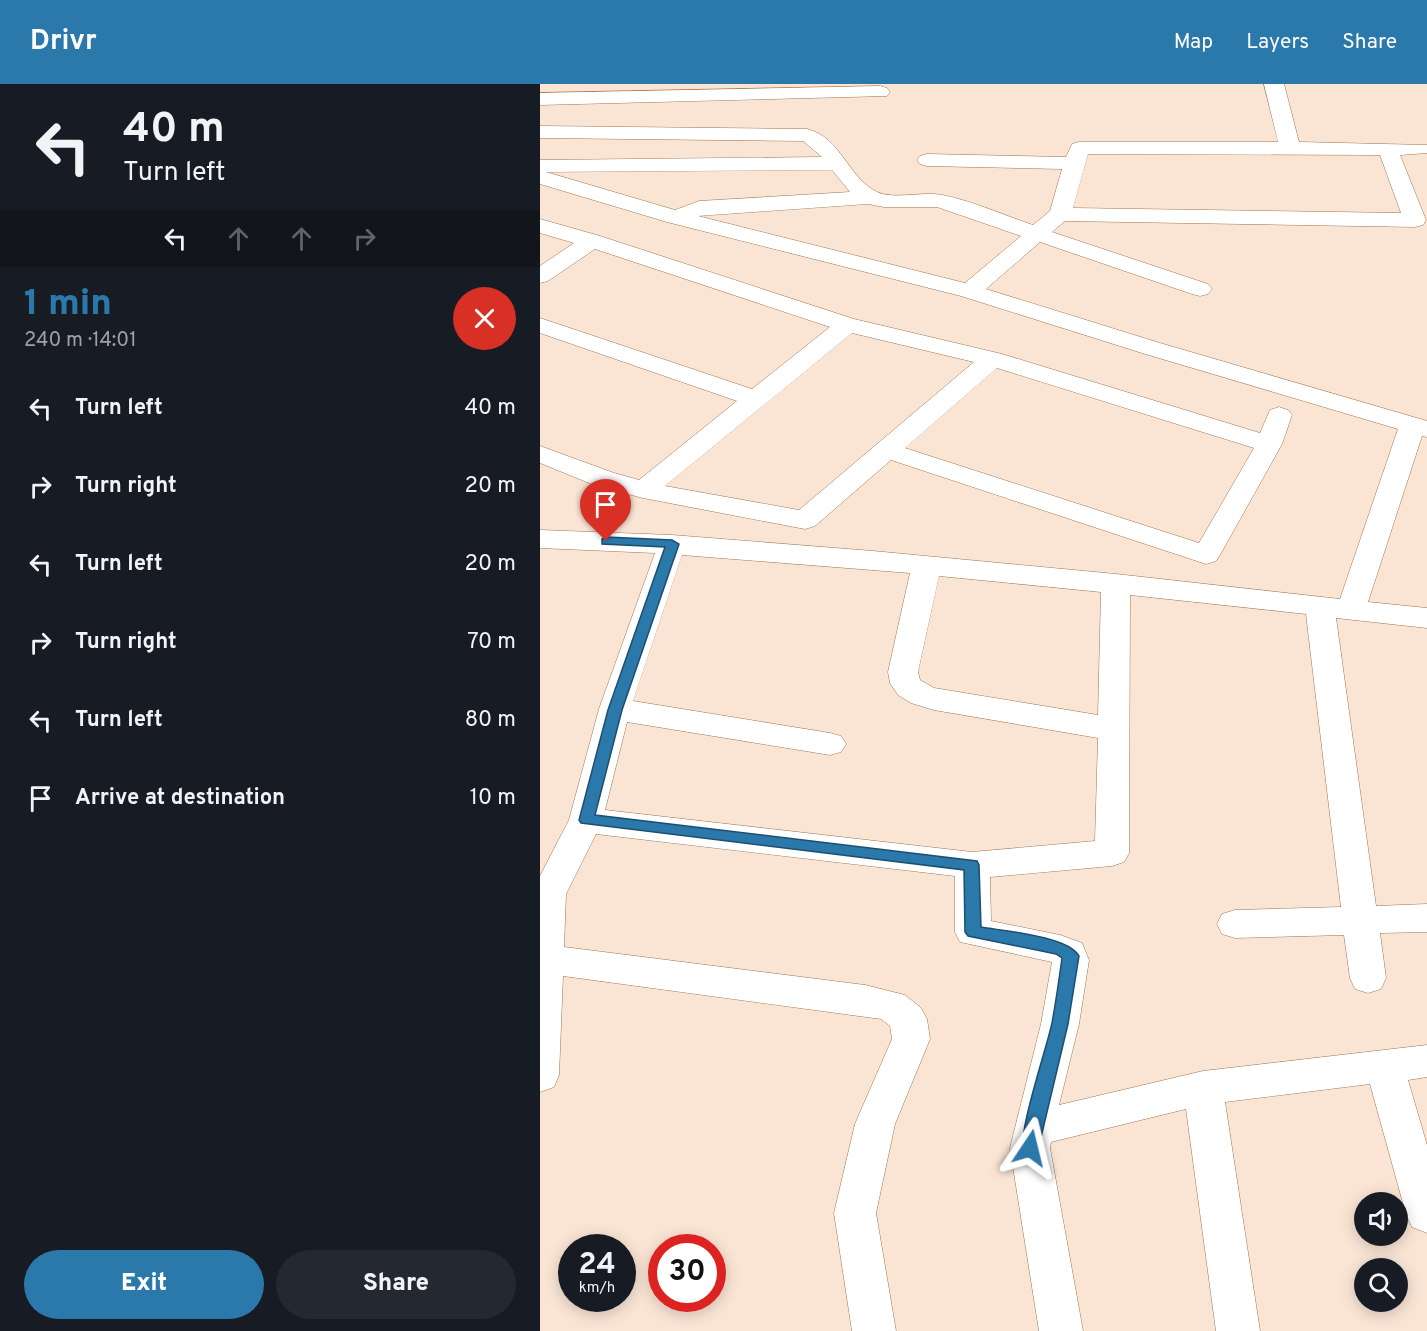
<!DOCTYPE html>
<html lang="en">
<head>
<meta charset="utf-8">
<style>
  body { margin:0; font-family:Overpass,sans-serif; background:#242831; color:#f1f3f6; height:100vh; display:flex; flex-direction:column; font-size:22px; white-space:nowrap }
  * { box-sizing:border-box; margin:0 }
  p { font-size:20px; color:#9ea1a6 }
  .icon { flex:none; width:33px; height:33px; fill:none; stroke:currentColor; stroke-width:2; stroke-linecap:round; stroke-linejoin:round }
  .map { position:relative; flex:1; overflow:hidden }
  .drawer { display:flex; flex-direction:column; background:#171b24; width:540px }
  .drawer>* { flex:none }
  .banner { background:#171b24; color:#f1f3f6; overflow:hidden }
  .fabs { position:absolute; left:814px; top:1108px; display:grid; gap:12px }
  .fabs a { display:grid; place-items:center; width:54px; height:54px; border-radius:50%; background:#171b24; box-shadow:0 3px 15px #0003; font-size:30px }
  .speed { position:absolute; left:18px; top:1150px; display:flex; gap:12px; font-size:30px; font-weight:700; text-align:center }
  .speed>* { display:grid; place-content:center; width:78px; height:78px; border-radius:50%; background:#171b24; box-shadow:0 3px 15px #0003; line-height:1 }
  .speed small { font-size:15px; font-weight:400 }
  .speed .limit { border:9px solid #d22; background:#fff; color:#111 }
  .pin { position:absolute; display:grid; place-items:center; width:51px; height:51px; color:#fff; margin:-62px -26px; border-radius:50% 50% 50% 0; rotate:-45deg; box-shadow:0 0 6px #0007 }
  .pin .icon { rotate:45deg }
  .me { position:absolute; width:66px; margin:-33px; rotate:10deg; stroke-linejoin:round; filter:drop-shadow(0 0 4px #0008) }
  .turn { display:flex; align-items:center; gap:21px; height:126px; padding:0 24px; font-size:27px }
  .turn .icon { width:78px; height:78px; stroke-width:2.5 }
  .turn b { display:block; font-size:42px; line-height:51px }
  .lanes { display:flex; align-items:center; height:57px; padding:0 24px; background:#0003; justify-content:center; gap:30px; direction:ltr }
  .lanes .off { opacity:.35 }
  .round { display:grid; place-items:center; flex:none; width:63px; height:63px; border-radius:32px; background:#242831 }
  .summary { display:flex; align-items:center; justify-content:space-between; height:102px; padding:0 24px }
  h1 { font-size:36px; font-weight:800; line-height:45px; color:#2b79ab }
  .cta { display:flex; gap:12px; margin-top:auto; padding:12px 24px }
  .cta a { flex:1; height:69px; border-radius:36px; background:#2b79ab; color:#fff; font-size:24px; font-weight:800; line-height:69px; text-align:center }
  .cta a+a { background:#242831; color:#f1f3f6 }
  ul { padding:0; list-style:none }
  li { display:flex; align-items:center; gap:18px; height:78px; padding:0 24px }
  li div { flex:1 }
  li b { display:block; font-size:22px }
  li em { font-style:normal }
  header { display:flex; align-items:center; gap:36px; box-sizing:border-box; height:84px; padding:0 30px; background:#2b79ab; color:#fff }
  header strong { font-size:28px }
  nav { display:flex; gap:33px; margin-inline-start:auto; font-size:21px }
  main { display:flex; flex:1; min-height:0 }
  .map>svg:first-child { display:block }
</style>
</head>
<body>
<header>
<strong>Drivr</strong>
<nav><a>Map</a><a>Layers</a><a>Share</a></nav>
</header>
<main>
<section class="drawer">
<div class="banner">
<div class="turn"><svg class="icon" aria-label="left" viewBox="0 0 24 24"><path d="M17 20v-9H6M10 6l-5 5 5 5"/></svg><div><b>40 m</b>Turn left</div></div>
<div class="lanes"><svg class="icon" aria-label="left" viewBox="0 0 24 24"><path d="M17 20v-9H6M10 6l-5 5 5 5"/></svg><svg class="icon off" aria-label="ahead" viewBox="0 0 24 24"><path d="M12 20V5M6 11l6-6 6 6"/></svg><svg class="icon off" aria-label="ahead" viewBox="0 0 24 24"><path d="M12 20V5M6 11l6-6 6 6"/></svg><svg class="icon off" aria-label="right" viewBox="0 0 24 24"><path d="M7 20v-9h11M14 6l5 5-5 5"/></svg></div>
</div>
<div class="summary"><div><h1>1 min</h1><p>240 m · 14:01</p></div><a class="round" style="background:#d93025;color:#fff"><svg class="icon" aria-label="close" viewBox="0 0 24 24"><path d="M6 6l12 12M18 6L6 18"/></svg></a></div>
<ul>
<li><svg class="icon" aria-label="left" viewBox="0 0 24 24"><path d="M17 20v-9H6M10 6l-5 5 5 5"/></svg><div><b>Turn left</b></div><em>40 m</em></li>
<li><svg class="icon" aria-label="right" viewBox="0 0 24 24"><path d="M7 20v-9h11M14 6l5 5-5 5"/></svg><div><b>Turn right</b></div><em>20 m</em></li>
<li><svg class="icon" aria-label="left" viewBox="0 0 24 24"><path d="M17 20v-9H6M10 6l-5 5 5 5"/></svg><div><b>Turn left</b></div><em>20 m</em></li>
<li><svg class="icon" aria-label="right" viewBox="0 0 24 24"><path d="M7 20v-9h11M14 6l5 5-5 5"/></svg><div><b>Turn right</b></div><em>70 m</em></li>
<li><svg class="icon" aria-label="left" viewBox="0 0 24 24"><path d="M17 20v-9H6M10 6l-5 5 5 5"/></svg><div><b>Turn left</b></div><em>80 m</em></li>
<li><svg class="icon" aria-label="arrive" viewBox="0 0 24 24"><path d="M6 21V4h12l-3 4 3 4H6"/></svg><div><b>Arrive at destination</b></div><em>10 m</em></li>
</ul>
<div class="cta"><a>Exit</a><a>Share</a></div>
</section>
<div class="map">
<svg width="887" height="1247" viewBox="0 0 887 1247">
  <rect width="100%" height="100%" fill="#fae5d5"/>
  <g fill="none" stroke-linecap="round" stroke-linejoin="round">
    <g stroke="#a2744d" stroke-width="1">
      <path id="minor" d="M724,0H744L759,58L887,61V69L860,71L886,136L883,141L875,143L525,137L512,148L668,200L672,205L668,210L660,212L652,210L500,158L446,205L620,259L887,337V353L882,352L828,518L887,524V544L796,534L836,822L887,820V848L840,849L846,894L841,905L828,909L815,905L810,894L804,851L695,854L682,850L677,840L682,830L695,826L801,823L766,530L590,511L589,769L584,778L572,782L450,793L451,837L520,851L542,859L549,876L539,940L519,1021L663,987L887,961V993L868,996L887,1061V1149L872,1143L866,1130L830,1000L685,1018L720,1247H676L646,1025L511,1058L510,1064L543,1247H499L470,1064L501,940L512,878L420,858L415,848V792L56,750L26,810L24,863L325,901L365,911L381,924L387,935L390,955L355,1040L336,1129L356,1247H312L294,1129L315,1040L352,955L350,942L341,935L23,892L19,991L14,1003L0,1008V792L29,736L59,625L115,469L0,464V446L132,451L333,467L576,490L800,515L858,345L602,269L421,212L127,138L0,100V76H2L282,73L263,57L0,54V42L267,45C301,53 308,94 337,108C353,116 383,107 402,111C433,117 463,131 493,141L510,127L522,85L387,82L380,80L377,76L380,72L387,70L526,73L532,60L539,58H738ZM548,70L840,71L861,129L533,124ZM292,86L310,108L159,117L135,126L6,88ZM328,120L344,123H397L481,152L425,199L158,132ZM142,471L370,489L348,588L350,599L358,611L371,619L394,626L558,654L555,757L432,768L65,726L87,638L290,671L301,668L306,660L301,652L290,649L93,617ZM399,492L561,508L558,631L394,604L380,596L378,588Z
        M340,2L347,4L350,8L347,12L0,21V9Z
        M0,135L60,152L314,235L462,270L720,349L730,326L739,323L748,326L752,331L742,360L680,471L676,477L666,480L351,376L275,442L265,445L103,414L54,401L0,379V362L74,389L99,396L197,317L0,249V234L212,305L290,243L55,165L8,197L0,199V182L34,159L0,149ZM312,249L434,278L259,426L125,402ZM457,284L714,364L659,459L365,364Z"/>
    </g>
    <use href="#minor" fill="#fff" fill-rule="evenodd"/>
  </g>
  <path fill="#2b79ab" stroke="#1c4f6f" stroke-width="1.5" d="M66,453L132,456L139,460L82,626L55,731L437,777L439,781L441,843C463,847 528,852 539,872L528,940L497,1070L490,1072L484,1070C476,1052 507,964 512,939C516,917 519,896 522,874L516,870L428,852L425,848L424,786L41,739L39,736L68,626L125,463L62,460V455Z"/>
</svg>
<div class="fabs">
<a><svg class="icon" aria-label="sound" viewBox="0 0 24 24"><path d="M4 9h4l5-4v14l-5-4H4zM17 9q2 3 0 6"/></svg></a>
<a><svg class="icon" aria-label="search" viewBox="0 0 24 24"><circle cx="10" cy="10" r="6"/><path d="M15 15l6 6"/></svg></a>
</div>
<div class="speed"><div>24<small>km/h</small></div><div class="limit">30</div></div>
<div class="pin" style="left:66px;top:457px;background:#d93025"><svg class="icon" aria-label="arrive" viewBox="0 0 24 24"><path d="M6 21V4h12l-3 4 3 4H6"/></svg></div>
<svg class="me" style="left:490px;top:1064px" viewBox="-20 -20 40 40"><path d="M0-17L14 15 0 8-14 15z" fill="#2b79ab" stroke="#fff" stroke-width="4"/></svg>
</div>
</main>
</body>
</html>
